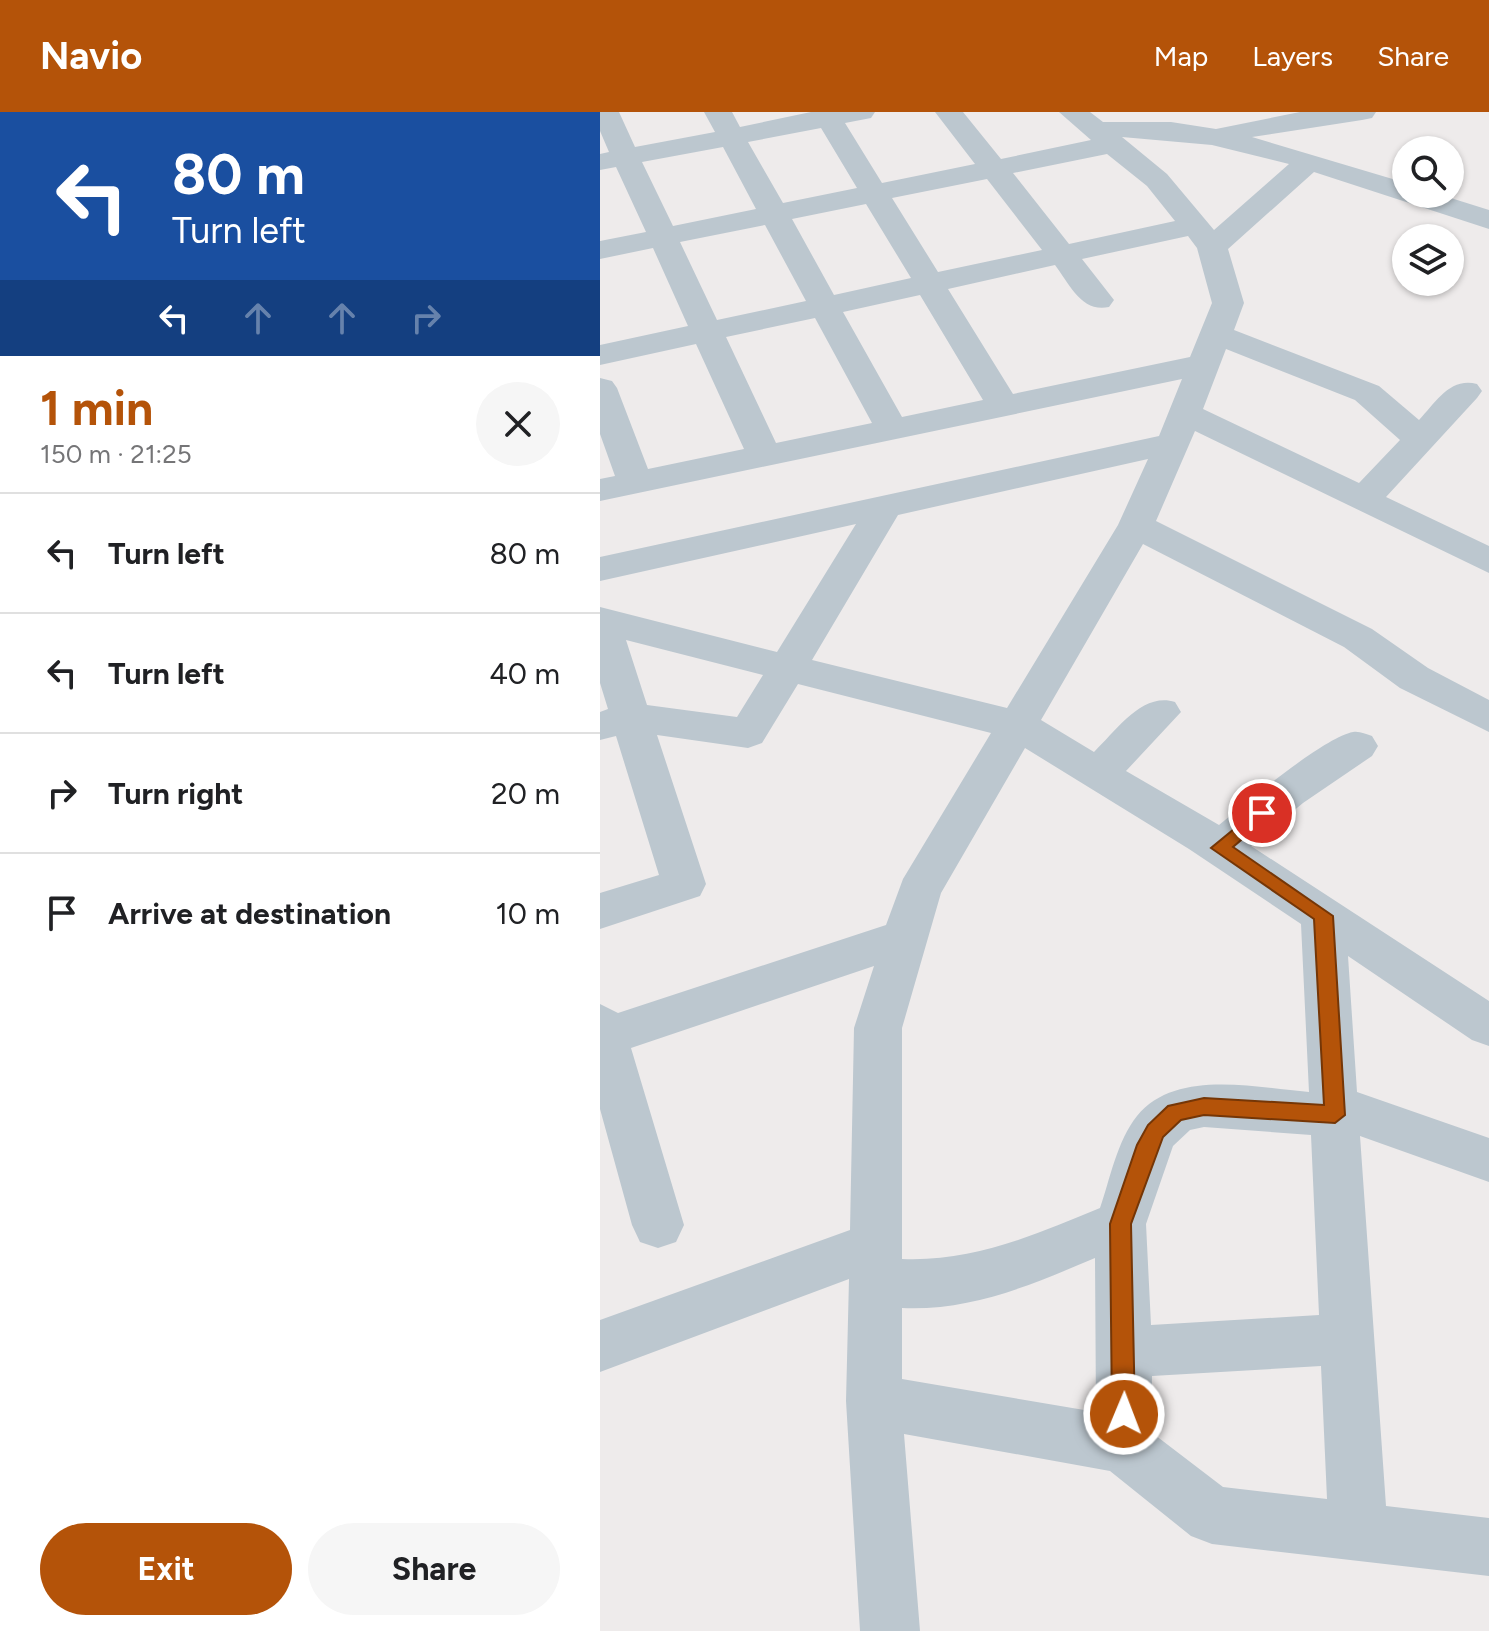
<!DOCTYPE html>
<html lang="en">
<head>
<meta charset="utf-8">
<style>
  body { margin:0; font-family:Figtree,sans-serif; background:#f6f6f6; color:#202124; height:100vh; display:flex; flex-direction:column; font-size:30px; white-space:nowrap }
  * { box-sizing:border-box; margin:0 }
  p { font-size:26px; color:#757577 }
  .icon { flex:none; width:44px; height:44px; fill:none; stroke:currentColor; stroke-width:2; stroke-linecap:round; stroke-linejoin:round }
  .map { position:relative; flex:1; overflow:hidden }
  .panel { display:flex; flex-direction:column; background:#fff; width:600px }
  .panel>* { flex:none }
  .top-card { background:#1a4fa0; color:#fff; overflow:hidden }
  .buttons { position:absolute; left:792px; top:24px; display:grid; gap:16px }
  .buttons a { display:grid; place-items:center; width:72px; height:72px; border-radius:50%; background:#fff; box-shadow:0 2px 6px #0004; font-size:40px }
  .pin { position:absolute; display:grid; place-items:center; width:68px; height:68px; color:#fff; margin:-34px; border:4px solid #fff; border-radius:50%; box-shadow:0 2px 8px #0007 }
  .me { position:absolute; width:88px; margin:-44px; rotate:1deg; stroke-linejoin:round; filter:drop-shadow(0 0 6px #0008) }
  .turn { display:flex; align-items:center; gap:28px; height:168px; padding:0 40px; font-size:36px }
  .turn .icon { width:104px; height:104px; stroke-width:2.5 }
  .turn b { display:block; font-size:56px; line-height:68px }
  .lanes { display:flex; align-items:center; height:76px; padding:0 40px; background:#0003; justify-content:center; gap:40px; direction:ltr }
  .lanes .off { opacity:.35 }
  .round { display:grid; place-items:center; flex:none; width:84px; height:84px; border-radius:42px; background:#f6f6f6 }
  .summary { display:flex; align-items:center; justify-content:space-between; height:136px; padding:0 40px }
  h1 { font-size:48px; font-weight:700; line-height:60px; color:#b45309 }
  .cta { display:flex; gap:16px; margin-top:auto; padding:16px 40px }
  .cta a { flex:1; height:92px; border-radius:48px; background:#b45309; color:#fff; font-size:32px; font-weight:700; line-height:92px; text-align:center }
  .cta a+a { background:#f6f6f6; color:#202124 }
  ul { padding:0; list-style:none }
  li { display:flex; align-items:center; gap:24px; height:120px; padding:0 40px; border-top:2px solid #e0e0e0 }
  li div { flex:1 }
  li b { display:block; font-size:30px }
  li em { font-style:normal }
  header { display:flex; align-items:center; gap:48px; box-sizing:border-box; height:112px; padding:0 40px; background:#b45309; color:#fff }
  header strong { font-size:38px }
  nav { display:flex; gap:44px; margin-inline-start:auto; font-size:28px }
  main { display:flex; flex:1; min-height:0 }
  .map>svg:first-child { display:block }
</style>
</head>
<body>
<header>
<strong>Navio</strong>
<nav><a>Map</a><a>Layers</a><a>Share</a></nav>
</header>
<main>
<section class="panel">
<div class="top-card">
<div class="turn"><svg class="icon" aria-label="left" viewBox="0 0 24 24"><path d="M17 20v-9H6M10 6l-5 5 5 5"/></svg><div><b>80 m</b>Turn left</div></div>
<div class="lanes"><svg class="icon" aria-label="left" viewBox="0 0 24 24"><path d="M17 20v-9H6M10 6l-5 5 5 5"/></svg><svg class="icon off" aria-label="ahead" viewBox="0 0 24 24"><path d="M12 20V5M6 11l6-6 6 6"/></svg><svg class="icon off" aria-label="ahead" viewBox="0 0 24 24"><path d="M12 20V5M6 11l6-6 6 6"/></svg><svg class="icon off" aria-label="right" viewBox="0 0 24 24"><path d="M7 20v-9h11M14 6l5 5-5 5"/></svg></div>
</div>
<div class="summary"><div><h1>1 min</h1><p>150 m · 21:25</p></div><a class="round"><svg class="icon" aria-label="close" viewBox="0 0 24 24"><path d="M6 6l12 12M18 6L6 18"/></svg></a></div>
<ul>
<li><svg class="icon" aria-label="left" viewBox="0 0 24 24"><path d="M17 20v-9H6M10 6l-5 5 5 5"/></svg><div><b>Turn left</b></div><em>80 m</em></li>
<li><svg class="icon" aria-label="left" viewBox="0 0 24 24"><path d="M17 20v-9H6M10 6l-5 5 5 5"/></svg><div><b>Turn left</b></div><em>40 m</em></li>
<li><svg class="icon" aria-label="right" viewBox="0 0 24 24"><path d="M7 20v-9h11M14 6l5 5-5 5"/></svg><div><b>Turn right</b></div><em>20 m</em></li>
<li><svg class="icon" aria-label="arrive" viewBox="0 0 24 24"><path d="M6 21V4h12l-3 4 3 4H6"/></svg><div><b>Arrive at destination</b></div><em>10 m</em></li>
</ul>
<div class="cta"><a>Exit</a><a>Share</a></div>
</section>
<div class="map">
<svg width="889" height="1519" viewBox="0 0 889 1519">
  <rect width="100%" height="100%" fill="#eeebeb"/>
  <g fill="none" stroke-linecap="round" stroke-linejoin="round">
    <path fill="#bcc7cf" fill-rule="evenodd" d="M0,0H19L35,35L115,20L104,0H132L140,15L211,0H275L271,6L245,11L282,71L375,52L335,0H363L401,47L491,28L459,0H490L503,10H571L616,17L700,0H776L772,6L762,8L652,25L806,71V82H838L889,98V117L714,60L628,137L644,191L634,218L779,274L819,308C836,290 850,265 877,272L882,279L877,286L786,385L889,434V461L595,319L556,409L772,517L828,556L889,588V620L800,576L744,535L543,432L441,608L494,640C517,618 542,580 575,590L581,600L526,659L619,713C646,691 723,626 753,620C760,619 765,622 772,624L778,634L772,644L703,691L651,734L889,889V934L872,928L748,844L757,980L889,1026V1070L760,1024L786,1394L889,1406V1464L612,1432L591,1424L510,1359L304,1322L320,1519H260L246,1289L249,1167L0,1260V1208L250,1118L254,916L274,854L31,936L84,1113L76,1130L58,1136L40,1130L32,1113L0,997V892L18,901L286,813L303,767L391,621L198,572L162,631L148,636L57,623L106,772L100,784L0,817V781L59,763L16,624L0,628V600L8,597L0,571V495L177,540L256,412L0,469V445L559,324L582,267L0,389V367L15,364L0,322V266L12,269L17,276L48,357L144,337L96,232L0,253V233L88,214L53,136L0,147V129L46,120L16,55L0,58V42L9,40L0,19ZM221,16L257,76L183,91L148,30ZM522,25L612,33L689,52L614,118L567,62ZM123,35L156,97L73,114L42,50ZM507,42L547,74L575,109L469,132L413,61ZM387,67L442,138L338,160L292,86ZM266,92L311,166L234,183L192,107ZM165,113L206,189L117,208L80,130ZM588,124L597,136L612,191L590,245L413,282L348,177L455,153C470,173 482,201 509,195L514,188L482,147ZM320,183L383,288L302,305L243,200ZM215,206L272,311L176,331L126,225ZM626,237L755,288L800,328L759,371L603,297ZM548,347L518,413L407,596L212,548L298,403ZM26,528L163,563L137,605L47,593ZM425,636L589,737L701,812L709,980C656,976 576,956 537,1004C517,1029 510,1067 500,1096C434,1123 374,1150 302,1147V916L341,781ZM604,1015L711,1023L719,1203L551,1213L546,1112L573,1034L590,1018ZM495,1146L496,1300L302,1267V1196C372,1199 431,1173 495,1146ZM721,1254L727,1387L623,1375L551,1320L552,1264Z"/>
  </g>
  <path fill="#b45309" stroke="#753606" stroke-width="2" d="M662,694L671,701L668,705L633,735L733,804L745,1003L735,1011L604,1003L581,1008L563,1025L531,1112L535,1302L532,1310L524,1313L516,1310L512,1302L510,1112L537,1033L548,1013L568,994L604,986L724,993L714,807L611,736Z"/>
</svg>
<div class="buttons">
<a><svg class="icon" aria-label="search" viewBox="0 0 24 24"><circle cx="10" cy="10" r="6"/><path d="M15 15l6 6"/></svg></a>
<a><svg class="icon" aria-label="layers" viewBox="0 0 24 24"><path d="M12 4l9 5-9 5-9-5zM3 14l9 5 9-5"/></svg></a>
</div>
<div class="pin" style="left:662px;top:701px;background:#d93025"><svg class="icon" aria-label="arrive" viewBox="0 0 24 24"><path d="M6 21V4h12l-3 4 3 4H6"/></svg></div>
<svg class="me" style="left:524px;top:1302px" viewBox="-20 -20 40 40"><circle r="17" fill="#b45309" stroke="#fff" stroke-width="3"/><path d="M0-11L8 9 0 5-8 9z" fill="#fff"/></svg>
</div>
</main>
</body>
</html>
